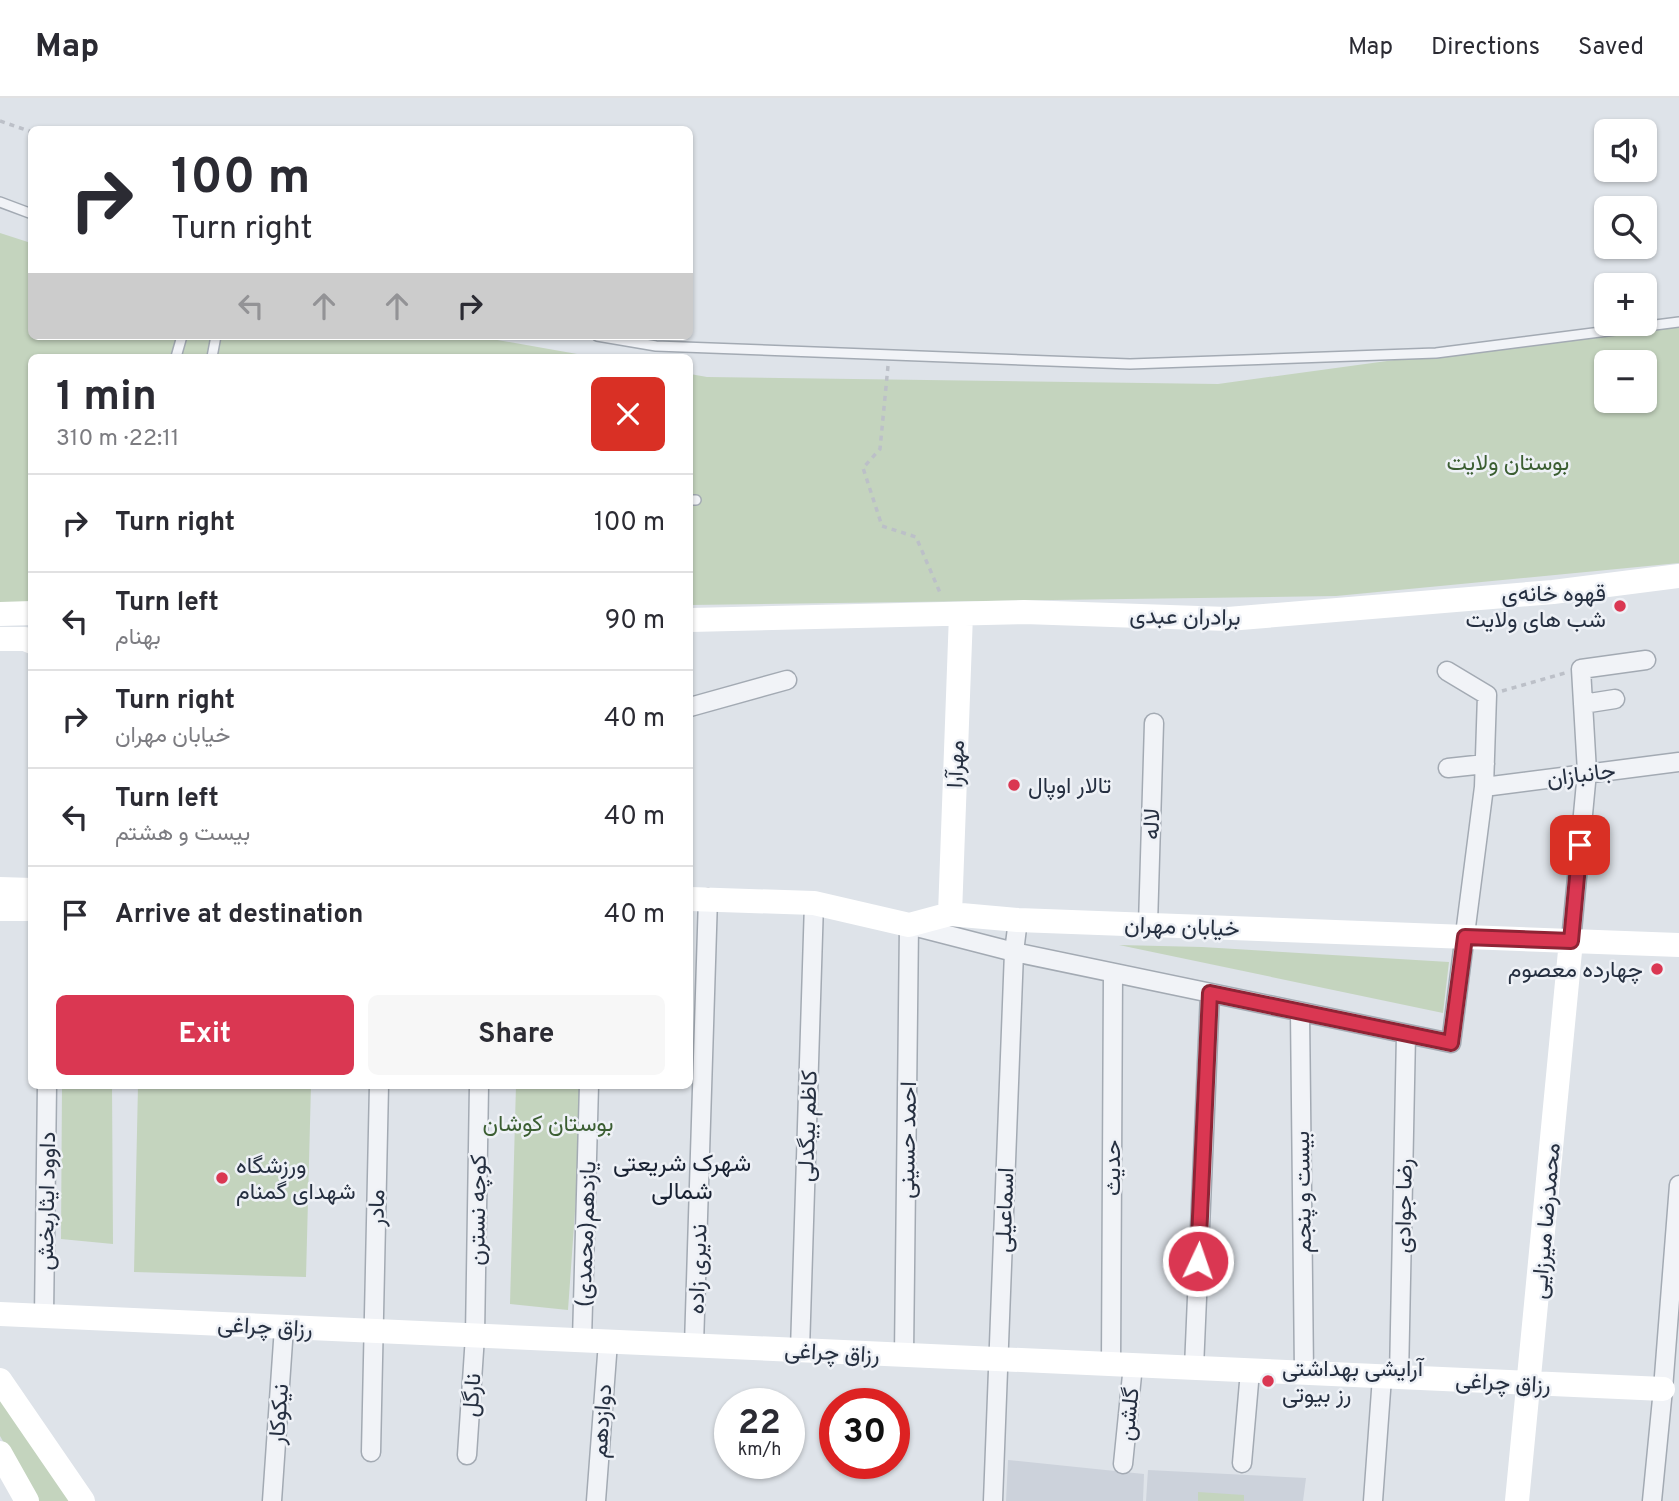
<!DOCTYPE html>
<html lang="en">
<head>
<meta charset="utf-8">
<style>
  body { margin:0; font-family:Overpass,Vazirmatn,sans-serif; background:#f7f7f7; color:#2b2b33; height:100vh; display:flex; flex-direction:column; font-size:26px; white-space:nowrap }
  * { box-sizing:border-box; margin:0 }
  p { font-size:23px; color:#7c7c81 }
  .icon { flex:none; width:38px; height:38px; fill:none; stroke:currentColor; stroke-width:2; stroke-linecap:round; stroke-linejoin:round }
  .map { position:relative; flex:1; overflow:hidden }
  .drawer { position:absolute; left:28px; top:256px; width:665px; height:735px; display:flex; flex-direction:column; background:#fff; border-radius:10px; box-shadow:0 2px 5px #0004 }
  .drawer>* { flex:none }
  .guide { position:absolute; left:28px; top:28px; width:665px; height:214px; border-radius:10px; box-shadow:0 2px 5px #0004; background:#fff; color:#2b2b33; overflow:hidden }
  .tools { position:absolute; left:1594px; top:21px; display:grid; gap:14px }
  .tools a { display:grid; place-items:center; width:63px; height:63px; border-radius:10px; background:#fff; box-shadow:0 2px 5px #0004; font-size:35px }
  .speed { position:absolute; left:714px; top:1290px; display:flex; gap:14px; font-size:35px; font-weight:700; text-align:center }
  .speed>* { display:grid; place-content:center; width:91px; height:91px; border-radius:50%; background:#fff; box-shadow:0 2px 5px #0004; line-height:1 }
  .speed small { font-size:18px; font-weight:400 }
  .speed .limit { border:10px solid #d22; background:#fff; color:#111 }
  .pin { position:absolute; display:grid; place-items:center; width:60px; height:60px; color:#fff; margin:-30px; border-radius:14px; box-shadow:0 4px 10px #0006 }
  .me { position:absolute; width:77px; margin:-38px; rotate:3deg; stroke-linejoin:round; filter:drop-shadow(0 0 5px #0008) }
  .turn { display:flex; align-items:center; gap:24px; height:147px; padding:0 28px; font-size:32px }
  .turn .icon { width:91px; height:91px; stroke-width:2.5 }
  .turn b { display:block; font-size:49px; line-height:60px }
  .lanes { display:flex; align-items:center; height:66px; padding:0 28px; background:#0003; justify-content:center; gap:35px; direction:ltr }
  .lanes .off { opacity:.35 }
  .round { display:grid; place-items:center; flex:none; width:74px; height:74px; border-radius:10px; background:#f7f7f7 }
  .overview { display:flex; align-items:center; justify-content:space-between; height:119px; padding:0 28px }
  h1 { font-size:42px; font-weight:700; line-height:52px }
  .action { display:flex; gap:14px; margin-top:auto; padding:14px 28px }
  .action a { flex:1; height:80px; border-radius:10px; background:#da3752; color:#fff; font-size:28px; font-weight:700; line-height:80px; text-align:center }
  .action a+a { background:#f7f7f7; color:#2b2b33 }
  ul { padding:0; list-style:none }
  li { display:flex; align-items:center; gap:21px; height:98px; padding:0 28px; border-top:2px solid #e1e1e2 }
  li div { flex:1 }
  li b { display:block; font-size:26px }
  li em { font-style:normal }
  header { display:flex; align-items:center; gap:42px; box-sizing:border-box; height:98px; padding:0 35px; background:#fff; border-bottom:2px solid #e1e1e2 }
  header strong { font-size:33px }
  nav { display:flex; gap:38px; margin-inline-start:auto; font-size:24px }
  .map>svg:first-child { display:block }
</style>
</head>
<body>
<header>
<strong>Map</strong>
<nav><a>Map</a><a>Directions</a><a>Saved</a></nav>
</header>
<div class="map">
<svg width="1679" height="1403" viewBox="0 0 1679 1403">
  <rect width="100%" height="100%" fill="#dee3e9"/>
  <path fill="#ccd2db" d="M1008,1362L1144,1376L1143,1403H1006Z
    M1148,1372L1306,1380L1303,1403H1146Z"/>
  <path fill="#c4d4be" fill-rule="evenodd" d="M0,135L31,145L32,238H475L594,259H32L31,522L0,523Z
    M1679,223V465L1336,498L690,507V276L707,279L1218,286ZM1606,264H1645V303H1606Z
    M1119,847L1202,849L1449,864L1443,915Z
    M62,987H112L113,1146L61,1141Z
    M138,987H311L306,1179L134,1174Z
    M516,987H584L568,1212L510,1206Z
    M0,1298L70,1403H37L0,1338Z
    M1198,1394L1244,1397V1403H1198Z"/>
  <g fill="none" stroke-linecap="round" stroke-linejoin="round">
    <g stroke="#a3aab3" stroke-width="12">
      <path id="lane" d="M0,104L32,116
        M597,238L656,248L1130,266L1436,255L1679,224
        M176,259L182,238
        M212,259L216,238
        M690,402H696"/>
    </g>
    <g stroke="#a3aab3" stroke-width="21">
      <path id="street" d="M1583,606L1615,601
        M690,609L787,582
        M1448,670L1485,666
        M1484,689L1679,664
        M1148,827L1154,625
        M1571,843L1587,674L1581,571L1646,562
        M1300,914L1304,1275
        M44,1218L47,987
        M582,1242L589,987
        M694,1247L708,800
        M800,1252L814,805
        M904,1257L909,827L1014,854L1451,945L1484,689L1487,597L1447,573
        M1111,1266L1113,875
        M1194,1270L1210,895
        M1399,1279L1406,936
        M371,1354L379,987
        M467,1357L475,1238L479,987
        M1242,1365L1250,1273
        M1123,1366L1133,1267
        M272,1403L284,1229
        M596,1403L608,1244
        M993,1403L1014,854L1018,822
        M1373,1403L1382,1279
        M1652,1403L1663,1291L1679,1087"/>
    </g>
    <path stroke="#bcc0c8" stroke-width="3.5" stroke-dasharray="5 5" stroke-linecap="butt" d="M0,23L32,34
      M888,268L880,351L863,370L882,428L916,439L941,497
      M1502,593L1565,575"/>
    <use href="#lane" stroke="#f1f3f7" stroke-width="9"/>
    <use href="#street" stroke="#f1f3f7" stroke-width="18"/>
    <path stroke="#fff" stroke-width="24" d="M0,516L32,515
      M690,522L1024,514L1228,521L1553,494L1679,478
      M0,541H25L32,544
      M0,791L32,792
      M690,801L814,805L909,827L950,816L1018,822L1679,847
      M0,811H26L32,809
      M950,816L961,516
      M0,1216L1663,1291
      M0,1282L83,1403
      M0,1355L27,1403
      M1517,1403L1571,843"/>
  </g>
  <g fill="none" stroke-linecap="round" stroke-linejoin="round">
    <g stroke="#8e2435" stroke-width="18">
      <path id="route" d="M1198,1163L1210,895L1451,945L1465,839L1571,843L1580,747"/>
    </g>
    <use href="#route" stroke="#da3752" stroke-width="12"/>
  </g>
  <g fill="#da3752" stroke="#eef1f6" stroke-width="2.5">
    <circle cx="1620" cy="508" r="7"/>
    <circle cx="1014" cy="687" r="7"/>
    <circle cx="1657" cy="871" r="7"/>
    <circle cx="222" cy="1080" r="7"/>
    <circle cx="1268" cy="1283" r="7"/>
  </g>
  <g text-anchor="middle" stroke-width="5" stroke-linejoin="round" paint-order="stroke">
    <g font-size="23" fill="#3b5e32" stroke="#eef1f6">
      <text x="1508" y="372">بوستان ولایت</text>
      <text x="548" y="1033">بوستان کوشان</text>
    </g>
    <g font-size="23" fill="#263041" stroke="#eef1f6" text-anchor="start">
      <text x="1606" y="503" text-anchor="end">قهوه خانه‌ی<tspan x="1606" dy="26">شب های ولایت</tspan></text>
      <text x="1028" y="695">تالار اوپال</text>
      <text x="1643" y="879" text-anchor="end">چهارده معصوم</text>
      <text x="236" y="1075">ورزشگاه<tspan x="236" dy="26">شهدای گمنام</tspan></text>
      <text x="1282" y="1278">آرایشی بهداشتی<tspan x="1282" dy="26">رز بیوتی</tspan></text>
    </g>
    <g font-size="23" fill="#263041" stroke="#eef1f6">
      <text transform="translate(1185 518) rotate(1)" y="8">برادران عبدی</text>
      <text transform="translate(955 666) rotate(-88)" y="8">مهرآرا</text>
      <text transform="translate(1581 676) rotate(-7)" y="8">جانبازان</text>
      <text transform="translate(1151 726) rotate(-88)" y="8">لاله</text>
      <text transform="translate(1182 828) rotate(2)" y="8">خیابان مهران</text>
      <text transform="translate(807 1028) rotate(-88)" y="8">کاظم بیگدلی</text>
      <text transform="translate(907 1042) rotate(-89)" y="8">احمد حسینی</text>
      <text transform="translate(1112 1070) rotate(-90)" y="8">حدیث</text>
      <text transform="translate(1302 1094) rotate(-91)" y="8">بیست و پنجم</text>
      <text transform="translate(46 1103) rotate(-89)" y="8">داوود ایثاربخش</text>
      <text transform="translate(1403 1108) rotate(-89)" y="8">رضا جوادی</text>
      <text transform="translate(376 1110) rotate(-89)" y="8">مادر</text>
      <text transform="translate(477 1112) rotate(-89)" y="8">کوچه نسترن</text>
      <text transform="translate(1004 1112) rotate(-88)" y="8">اسماعیلی</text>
      <text transform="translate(1545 1123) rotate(-85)" y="8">محمدرضا میرزایی</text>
      <text transform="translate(585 1136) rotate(-88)" y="8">یازدهم(محمدی)</text>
      <text transform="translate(697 1171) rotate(-88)" y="8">ندیری زاده</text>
      <text transform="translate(265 1228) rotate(3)" y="8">رزاق چراغی</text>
      <text transform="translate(832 1254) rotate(3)" y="8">رزاق چراغی</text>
      <text transform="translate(1503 1284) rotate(3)" y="8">رزاق چراغی</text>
      <text transform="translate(471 1297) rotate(-86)" y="8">نارگل</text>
      <text transform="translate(278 1316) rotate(-86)" y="8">نیکوکار</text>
      <text transform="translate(1128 1316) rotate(-84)" y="8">گلشن</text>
      <text transform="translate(601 1323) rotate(-86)" y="8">دوازدهم</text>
    </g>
    <g font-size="24" fill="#182132" stroke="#eef1f6">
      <text x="682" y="1073">شهرک شریعتی<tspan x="682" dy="28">شمالی</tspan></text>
    </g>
  </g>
</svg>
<div class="tools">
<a><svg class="icon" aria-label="sound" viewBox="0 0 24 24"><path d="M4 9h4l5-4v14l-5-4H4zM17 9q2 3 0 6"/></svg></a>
<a><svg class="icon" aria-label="search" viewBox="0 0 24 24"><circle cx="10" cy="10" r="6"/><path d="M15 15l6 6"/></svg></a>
<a>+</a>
<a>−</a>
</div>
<div class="speed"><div>22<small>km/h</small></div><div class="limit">30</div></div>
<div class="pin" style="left:1580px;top:747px;background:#d93025"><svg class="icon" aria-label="arrive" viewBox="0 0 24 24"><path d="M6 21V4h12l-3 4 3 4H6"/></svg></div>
<svg class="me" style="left:1198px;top:1163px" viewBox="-20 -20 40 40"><circle r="17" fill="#da3752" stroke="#fff" stroke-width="3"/><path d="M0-11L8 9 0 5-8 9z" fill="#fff"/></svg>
<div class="guide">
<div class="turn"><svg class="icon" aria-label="right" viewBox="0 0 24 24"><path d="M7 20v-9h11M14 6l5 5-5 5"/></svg><div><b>100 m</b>Turn right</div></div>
<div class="lanes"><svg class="icon off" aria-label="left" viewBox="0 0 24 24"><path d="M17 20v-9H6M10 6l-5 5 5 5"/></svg><svg class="icon off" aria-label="ahead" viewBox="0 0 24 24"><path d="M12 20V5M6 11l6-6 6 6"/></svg><svg class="icon off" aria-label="ahead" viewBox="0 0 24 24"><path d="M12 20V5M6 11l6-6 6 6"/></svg><svg class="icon" aria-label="right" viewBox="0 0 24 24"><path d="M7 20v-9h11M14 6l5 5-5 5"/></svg></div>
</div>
<section class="drawer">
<div class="overview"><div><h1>1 min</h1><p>310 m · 22:11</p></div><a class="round" style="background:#d93025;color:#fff"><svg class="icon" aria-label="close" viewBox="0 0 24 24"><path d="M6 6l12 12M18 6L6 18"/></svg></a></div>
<ul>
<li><svg class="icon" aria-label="right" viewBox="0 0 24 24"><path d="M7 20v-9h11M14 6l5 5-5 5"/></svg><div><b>Turn right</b></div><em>100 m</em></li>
<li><svg class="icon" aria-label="left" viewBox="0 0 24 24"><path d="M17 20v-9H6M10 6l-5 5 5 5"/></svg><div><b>Turn left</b><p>بهنام</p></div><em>90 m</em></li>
<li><svg class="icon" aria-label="right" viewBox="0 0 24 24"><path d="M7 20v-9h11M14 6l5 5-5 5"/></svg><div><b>Turn right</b><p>خیابان مهران</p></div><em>40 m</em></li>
<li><svg class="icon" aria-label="left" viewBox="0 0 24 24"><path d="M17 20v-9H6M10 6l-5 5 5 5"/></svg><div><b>Turn left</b><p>بیست و هشتم</p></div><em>40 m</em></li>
<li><svg class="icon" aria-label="arrive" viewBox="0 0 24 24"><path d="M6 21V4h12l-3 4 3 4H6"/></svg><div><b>Arrive at destination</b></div><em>40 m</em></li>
</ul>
<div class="action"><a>Exit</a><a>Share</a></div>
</section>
</div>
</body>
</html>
